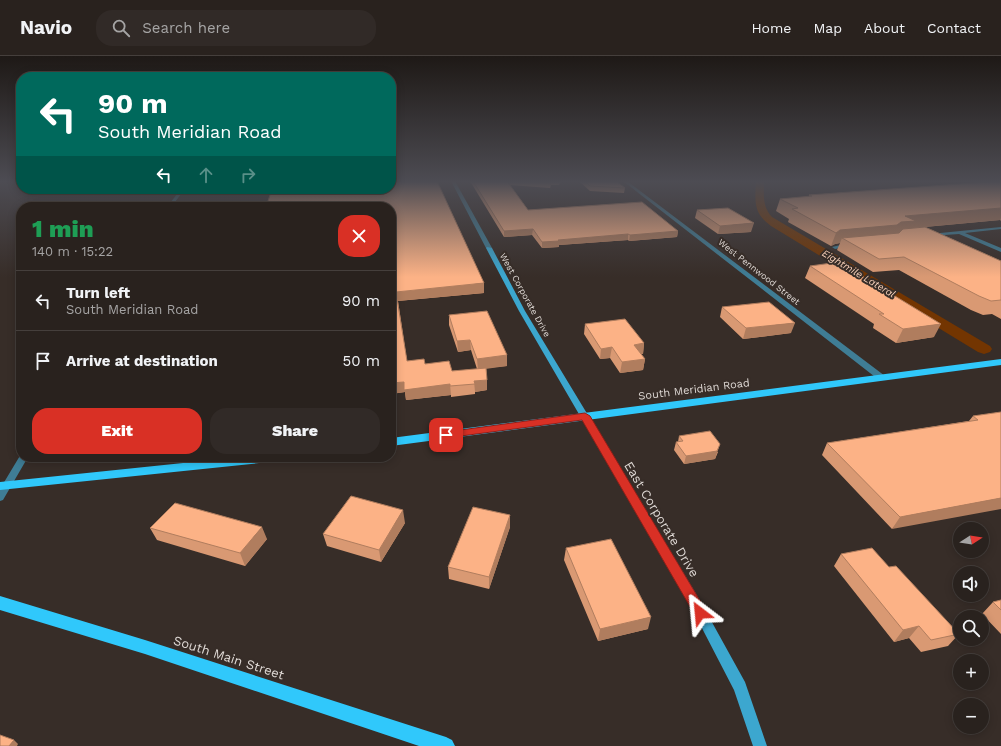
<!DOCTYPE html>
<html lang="en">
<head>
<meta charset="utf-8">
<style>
  body { margin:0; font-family:"Work Sans",sans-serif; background:#312a27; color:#f1f3f6; height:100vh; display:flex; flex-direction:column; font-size:15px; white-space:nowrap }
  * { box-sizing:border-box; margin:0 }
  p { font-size:13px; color:#a5a4a4 }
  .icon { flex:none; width:22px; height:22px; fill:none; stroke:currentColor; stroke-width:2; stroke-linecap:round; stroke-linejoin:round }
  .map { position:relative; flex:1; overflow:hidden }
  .details { position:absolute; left:16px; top:146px; width:380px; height:260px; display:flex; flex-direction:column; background:#29221e; border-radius:16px; box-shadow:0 2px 10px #0003,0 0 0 1px #453f3c }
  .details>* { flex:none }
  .hud { position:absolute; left:16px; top:16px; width:380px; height:122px; border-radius:16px; box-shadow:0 2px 10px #0003,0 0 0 1px #453f3c; background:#00695c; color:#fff; overflow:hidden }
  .needle { width:26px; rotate:78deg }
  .fabs { position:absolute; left:953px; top:466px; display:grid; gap:8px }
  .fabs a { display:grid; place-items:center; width:36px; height:36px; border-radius:50%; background:#29221e; box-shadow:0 2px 10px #0003,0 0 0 1px #453f3c; font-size:20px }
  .pin { position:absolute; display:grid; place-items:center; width:34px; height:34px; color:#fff; margin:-17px; border-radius:8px; box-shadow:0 2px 6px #0006 }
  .me { position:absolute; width:44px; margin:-22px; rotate:331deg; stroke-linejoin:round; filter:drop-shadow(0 0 3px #0008) }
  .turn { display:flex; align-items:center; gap:14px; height:84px; padding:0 16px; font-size:18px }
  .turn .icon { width:52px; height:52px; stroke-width:2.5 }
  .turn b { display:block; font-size:28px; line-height:34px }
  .lanes { display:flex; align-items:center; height:38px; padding:0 16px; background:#0003; justify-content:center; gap:20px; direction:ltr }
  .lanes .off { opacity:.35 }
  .round { display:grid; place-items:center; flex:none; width:42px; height:42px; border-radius:16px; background:#312a27 }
  .summary { display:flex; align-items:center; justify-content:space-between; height:68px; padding:0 16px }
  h1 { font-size:24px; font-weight:800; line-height:30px; color:#1e9e55 }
  .primary-button { display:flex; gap:8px; margin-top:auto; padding:8px 16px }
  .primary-button a { flex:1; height:46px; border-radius:16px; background:#d93025; color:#fff; font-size:16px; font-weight:800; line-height:46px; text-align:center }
  .primary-button a+a { background:#312a27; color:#f1f3f6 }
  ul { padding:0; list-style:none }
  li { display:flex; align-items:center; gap:12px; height:60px; padding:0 16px; border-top:1px solid #453f3c }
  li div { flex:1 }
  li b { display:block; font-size:15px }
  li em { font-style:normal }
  header { display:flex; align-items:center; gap:24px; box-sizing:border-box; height:56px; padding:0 20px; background:#29221e; border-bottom:1px solid #453f3c }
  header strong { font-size:19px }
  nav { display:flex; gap:22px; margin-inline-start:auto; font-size:14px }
  .search { width:280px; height:36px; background:#312a27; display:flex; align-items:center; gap:10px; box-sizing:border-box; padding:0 14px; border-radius:16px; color:#a5a4a4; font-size:15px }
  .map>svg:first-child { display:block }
</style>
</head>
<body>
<header>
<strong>Navio</strong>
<div class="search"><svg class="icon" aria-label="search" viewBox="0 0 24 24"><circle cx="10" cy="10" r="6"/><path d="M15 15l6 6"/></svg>Search here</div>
<nav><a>Home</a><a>Map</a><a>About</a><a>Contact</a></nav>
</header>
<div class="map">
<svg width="1001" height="690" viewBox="0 0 1001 690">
  <rect width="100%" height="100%" fill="#372d28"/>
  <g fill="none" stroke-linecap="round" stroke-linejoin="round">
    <path fill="#733501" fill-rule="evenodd" d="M756,125H764C764,138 762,151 772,161L990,290L992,293L990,296L984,298L978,296L771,170C753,157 755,146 756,125Z"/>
    <path fill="#3f7d95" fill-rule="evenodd" d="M451,125H455L492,192L491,193L486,192Z
      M623,125H627L885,320L886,322L885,324H879Z
      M181,133H185L171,151H167Z
      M1001,171V173L965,177L1001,192V196L959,178L930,180L928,179L930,178Z
      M849,187L852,189L851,190L835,193L832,191Z
      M21,398V401H28L3,444L0,445V433Z"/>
    <path fill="#3ca7cf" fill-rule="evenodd" d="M487,191L492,192L525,255L698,541L745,626L767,690H753L734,634L690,549L519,255L486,192Z"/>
    <path fill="#30c8fb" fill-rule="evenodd" d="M1001,303V309L391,390V382Z
      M241,401H285L283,404L279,405L0,434V426Z
      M0,540L145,584L446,681L452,684L455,690H419L145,598L0,554Z"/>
  </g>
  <path fill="#d99973" d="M470,125H561L559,129H551L550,132L510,129L528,154L678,175L677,181L629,185L628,184L559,189V191L542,192L532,179L504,181Z
    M579,125H616L625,132L624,137L590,135Z
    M1001,125V165L1000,164L925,171L1001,205V263L992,258L983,259L971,254L899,214L873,216L837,194L840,187L835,188L831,190L788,166L789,163L776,155L780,143L809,141V139Z
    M391,151L484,237L398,245L407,305L425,308L452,315L477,313L471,294L458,296L449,269V259L507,299V310L486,312L487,324V334L475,336V338L451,341V339L406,344L405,336L391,338Z
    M697,154L751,176L718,178L695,162Z
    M810,210L934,281L896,287L873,272L874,268L805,222Z
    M722,251L791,277L743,283L720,261Z
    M585,268L644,287L643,298H641L645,303L643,314L620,317L610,302L600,303L584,278Z
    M1001,356L892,473L822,399L827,387L969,365L973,360Z
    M679,380L718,396L715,403L684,408L674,394L676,386H678Z
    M510,459V471L489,533L449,523L448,511Z
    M405,467L381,506L327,490L323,478Z
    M150,472L267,483L245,510L157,484Z
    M566,492L648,573L598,585L564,504Z
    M841,498L889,511L959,578L948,590L921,596L909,582L894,586L834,510Z
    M1001,544V578L982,558L993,546Z"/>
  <path fill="#b07d5e" d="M551,125V129L550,132V127Z
    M1001,152V162L1000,164L913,172L910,178L842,182L840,187L835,188L831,190L836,177L840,174L905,160Z
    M754,167L751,176L718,178L720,170Z
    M533,173L532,179L504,181V175Z
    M678,175L677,181L629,185L630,179Z
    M628,178V184L559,189V191L542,192V186L558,184Z
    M484,227V237L397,245L396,236Z
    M795,267L791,277L743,283L746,272Z
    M941,268L934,281L896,287L903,273Z
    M470,284L471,294L458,296L457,285Z
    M644,287L643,298L632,299L634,289Z
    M612,291L610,302L600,303L601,293Z
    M507,299V310L478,314L477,303Z
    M645,303L643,314L620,317L622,306Z
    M487,324V334L475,336L474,325Z
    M404,326L450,328L451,339L406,344L405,336L391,338V327Z
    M720,388L715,403L684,408L686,400Z
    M1001,442V453L892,473L900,461Z
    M403,454L405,467L381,506L379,494Z
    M510,459V471L489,533V521Z
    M262,471L267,483L245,510L240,497Z
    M651,561L648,573L598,585L600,573Z
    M919,570L909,582L894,586L903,574Z
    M14,684L18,688L17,690H9Z"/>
  <path fill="#fcb286" stroke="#b07d5e" d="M391,125H437L484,227L396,236L407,305L424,303L425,308L449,305L452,315L486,312L487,324L474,325L475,328L450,330V328L404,334V326L391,327V151H266L272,133H391Z
    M473,125H507L528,154L642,146L678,175L630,179L628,178L558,184L559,185L542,186L533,173L504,175Z
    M516,125H551L550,127Z
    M585,125H616L625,132L590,130Z
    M1001,125V152L905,160L916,165L901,166L897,169L840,174L836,177L792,153L798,152L780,143L812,140L809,139Z
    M728,152L754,167L720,170L697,154Z
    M925,171L1001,205V244L991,245L979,240L904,201L879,203L842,182L899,177L903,173Z
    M839,206L941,268L903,273L879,258H884L810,210Z
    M769,246L795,267L746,272L722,251Z
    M487,255L507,299L477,303L470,284L457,285L449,259Z
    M625,263L644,287L634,289L645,303L622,306L612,291L601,293L585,268Z
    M1001,356V442L900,461L827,387L978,364L973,360Z
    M710,375L720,388L717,395L686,400L676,386L683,385L679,380Z
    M351,440L403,454L379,494L323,478Z
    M175,447L262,471L240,497L150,472Z
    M473,451L510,459L489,521L448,511Z
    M611,483L651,561L600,573L566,492Z
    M872,492L889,511L896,510L959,578L931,584L919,570L903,574L841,498Z
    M1001,544V554L993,546Z
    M0,679L14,684L9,690H0Z"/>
  <linearGradient id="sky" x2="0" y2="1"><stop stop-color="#1e1916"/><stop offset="0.57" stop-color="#4d4c53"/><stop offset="1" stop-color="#4d4c53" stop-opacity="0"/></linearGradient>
  <rect width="1001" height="221" fill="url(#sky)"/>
  <path fill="#d93025" stroke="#8d1f18" d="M585,357L590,360L705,553L707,557L705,561L700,563L696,561L582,364L446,382L442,379L446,376Z"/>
  <g text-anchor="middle" stroke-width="4" stroke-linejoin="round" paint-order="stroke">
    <g font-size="9" fill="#dfd9d5" stroke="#372d28">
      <text transform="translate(759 216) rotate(38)" y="3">West Pennwood Street</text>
      <text transform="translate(525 239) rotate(61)" y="3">West Corporate Drive</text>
    </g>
    <g font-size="10" font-style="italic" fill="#fad3bc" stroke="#372d28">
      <text transform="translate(859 217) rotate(31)" y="4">Eightmile Lateral</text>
    </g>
    <g font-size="11" fill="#dfd9d5" stroke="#372d28">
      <text transform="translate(694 333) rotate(-7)" y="4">South Meridian Road</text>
    </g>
    <g font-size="13" fill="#dfd9d5" stroke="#372d28">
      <text transform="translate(662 463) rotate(59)" y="5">East Corporate Drive</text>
      <text transform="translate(229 601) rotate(18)" y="5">South Main Street</text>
    </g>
  </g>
</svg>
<div class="fabs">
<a><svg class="needle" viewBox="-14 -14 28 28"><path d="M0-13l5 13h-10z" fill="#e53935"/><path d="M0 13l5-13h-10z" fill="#a5a4a4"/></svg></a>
<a><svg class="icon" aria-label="sound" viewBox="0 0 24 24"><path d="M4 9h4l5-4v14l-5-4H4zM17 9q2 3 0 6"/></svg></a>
<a><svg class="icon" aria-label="search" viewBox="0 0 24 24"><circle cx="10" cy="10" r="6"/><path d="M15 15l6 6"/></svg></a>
<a>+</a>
<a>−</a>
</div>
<div class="pin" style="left:446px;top:379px;background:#d93025"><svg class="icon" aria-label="arrive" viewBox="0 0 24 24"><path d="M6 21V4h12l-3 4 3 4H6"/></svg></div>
<svg class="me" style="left:700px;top:557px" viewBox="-20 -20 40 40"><path d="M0-17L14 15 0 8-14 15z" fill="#d93025" stroke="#fff" stroke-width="4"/></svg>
<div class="hud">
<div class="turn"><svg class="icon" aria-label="left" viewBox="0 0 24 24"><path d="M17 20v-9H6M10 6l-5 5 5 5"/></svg><div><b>90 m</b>South Meridian Road</div></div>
<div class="lanes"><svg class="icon" aria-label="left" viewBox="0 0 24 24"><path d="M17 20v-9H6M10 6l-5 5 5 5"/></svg><svg class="icon off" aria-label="ahead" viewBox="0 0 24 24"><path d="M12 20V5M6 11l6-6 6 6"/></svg><svg class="icon off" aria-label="right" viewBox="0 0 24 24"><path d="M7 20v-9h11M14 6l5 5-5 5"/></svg></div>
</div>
<section class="details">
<div class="summary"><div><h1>1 min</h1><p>140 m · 15:22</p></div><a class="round" style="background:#d93025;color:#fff"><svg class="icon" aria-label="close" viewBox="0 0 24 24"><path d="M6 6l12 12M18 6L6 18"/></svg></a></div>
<ul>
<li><svg class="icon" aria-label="left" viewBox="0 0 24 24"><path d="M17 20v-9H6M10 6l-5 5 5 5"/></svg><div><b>Turn left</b><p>South Meridian Road</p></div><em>90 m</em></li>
<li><svg class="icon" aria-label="arrive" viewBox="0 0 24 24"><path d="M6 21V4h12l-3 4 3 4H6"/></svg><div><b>Arrive at destination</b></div><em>50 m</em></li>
</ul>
<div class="primary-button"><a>Exit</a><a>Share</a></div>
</section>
</div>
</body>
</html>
